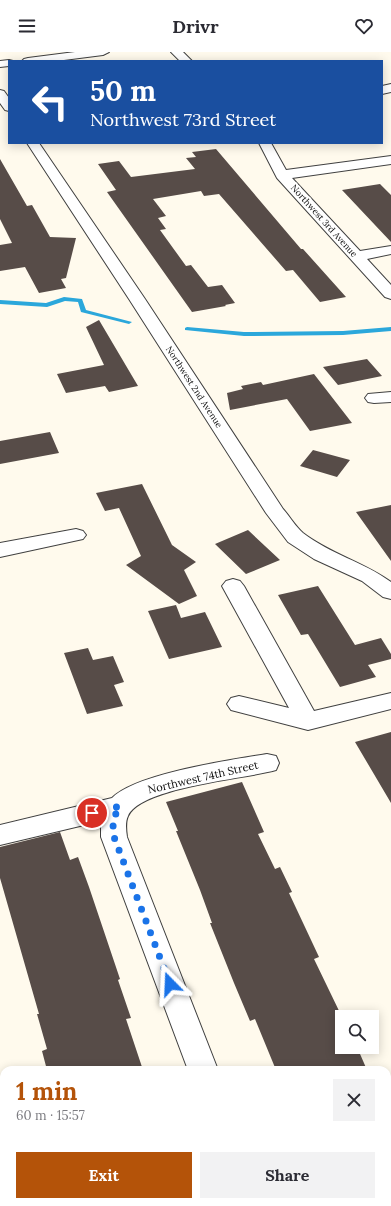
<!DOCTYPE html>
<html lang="en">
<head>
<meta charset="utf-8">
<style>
  body { margin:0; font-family:Lora,serif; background:#f2f2f3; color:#2b2b33; height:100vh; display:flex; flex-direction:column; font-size:15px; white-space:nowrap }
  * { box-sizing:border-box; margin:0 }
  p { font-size:13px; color:#7c7c81 }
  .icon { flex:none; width:22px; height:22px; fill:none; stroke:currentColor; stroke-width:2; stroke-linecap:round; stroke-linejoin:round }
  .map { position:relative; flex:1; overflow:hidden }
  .details { position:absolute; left:0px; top:1014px; width:391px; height:140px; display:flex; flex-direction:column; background:#fff; border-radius:12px 12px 0 0; box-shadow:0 2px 10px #0003 }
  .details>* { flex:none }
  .top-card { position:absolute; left:8px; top:8px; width:375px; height:84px; border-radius:0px; box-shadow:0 2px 10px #0003; background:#1a4fa0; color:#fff; overflow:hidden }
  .controls { position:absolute; left:335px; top:958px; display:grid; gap:8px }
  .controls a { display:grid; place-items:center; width:44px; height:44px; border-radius:0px; background:#fff; box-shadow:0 2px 10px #0003; font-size:20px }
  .pin { position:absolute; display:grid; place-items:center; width:34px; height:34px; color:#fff; margin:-17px; border:2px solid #fff; border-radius:50%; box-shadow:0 1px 4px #0007 }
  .me { position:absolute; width:44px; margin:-22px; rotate:339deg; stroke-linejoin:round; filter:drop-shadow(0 0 3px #0008) }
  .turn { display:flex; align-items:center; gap:14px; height:84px; padding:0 16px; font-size:18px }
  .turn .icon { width:52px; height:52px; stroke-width:2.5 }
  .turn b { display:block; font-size:28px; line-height:34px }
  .round { display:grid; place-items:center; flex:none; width:42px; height:42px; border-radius:0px; background:#f2f2f3 }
  .headline { display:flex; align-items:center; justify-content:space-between; height:68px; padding:0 16px }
  h1 { font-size:24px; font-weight:700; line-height:30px; color:#b45309 }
  .primary-button { display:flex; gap:8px; margin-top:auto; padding:8px 16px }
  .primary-button a { flex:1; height:46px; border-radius:0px; background:#b45309; color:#fff; font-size:16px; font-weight:700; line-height:46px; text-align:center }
  .primary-button a+a { background:#f2f2f3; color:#2b2b33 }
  header { display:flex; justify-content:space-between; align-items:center; height:52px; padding:0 16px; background:#fff; font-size:18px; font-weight:700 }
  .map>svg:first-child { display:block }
</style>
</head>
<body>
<header><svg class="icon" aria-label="menu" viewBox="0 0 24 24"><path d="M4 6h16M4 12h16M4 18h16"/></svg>Drivr<svg class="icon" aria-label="heart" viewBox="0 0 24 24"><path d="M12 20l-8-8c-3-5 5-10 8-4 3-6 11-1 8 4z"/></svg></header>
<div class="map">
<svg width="391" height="1154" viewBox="0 0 391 1154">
  <rect width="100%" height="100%" fill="#fffaed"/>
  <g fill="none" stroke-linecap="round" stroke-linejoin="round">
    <path fill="#2ba7db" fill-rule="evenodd" d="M64,245L82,247L86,258L132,270L129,272L81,260L78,250L65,249L47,255L0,252V248L46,251Z
      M187,275L244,280L343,279L391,275V279L343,283L244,284L185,278V276Z"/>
  </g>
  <path fill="#574c48" d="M216,97L301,197H303L346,245L320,250L293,218L286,219L219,142L204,144L201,139L153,147L166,164L158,166L166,177L160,178L186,214L191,213L208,235L222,233L235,251L225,253L226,254L192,260L107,140L116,138L98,112L119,109L131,125L195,117L186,106L196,105L192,100Z
    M0,107L27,154L32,153L50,185L76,186L66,226L61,227L66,236L39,241L25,215L0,219V193L12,191L0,167Z
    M380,132L391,143V190L342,138Z
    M99,268L138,334L109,340L105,334L66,341L57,322L104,313L86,275Z
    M367,307L382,324L338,333L323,315Z
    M314,322L352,371L310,379L287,347L230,358L227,341L243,337L241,334L261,330L263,333Z
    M50,380L59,401L0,412V389Z
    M313,398L350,408L337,425L300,414Z
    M142,432L172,493L196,510L184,518L197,544L179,552L126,513L141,504L119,456L105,459L96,441Z
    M391,453V509L356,460Z
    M248,478L280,508L246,522L215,492Z
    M318,534L355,593L381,586L391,602V607L368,613L376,625L340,635L308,582L301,583L278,543Z
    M176,553L181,566L205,560L222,595L169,607L148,559Z
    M88,596L93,608L113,604L124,630L114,633L123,654L87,662L64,601Z
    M391,680V751L355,690Z
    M242,730L264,780L258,782L275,817L280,815L292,840L289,841L319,905L314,907L342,965V995H357L367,1018H276L255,967L250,969L234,931L210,871H212L200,838L176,779H178L166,750Z
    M60,780L70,808L78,805L89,835L120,927L118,928L131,966L126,967L143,1018H47L42,999L47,997L37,962H39L0,826V795Z"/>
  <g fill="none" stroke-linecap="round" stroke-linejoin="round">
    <g stroke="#404040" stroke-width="2">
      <path id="minor" d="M75,0H109L103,3L56,9H22L24,7L28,6Z
        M171,0H183L192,9H180Z
        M9,8L13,9H9V14L0,15V9Z
        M391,32V40L382,42V34Z
        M0,38L4,39L9,46V59L5,58L0,51Z
        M27,91H39L145,247L283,457C290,465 296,475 303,481C330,502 364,510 391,530V547L383,545L362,529L314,507L288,490L266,461L129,247Z
        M259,91H271L286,118L391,104V112L292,126L360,199L391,194V202L367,207L391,233V247L385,245L277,126Z
        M391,340V350L374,351L368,350L365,346L368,342Z
        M76,477L83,479L86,483L83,487L0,505V491Z
        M233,527L240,529L244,534L314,659L391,641V657L308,678L231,658L227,652L231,646L239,644L289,656L222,534L226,529Z
        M267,702L276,704L279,711L276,718C246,727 140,735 128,764C125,770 126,778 127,785L218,1018H188L101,785V769L0,793V773L112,746C137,721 231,708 267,702Z
        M391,1115V1148L387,1149V1116Z
        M237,1150H269L270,1154H238Z
        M312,1150H354L353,1154H311Z"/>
    </g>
    <use href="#minor" fill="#fff" fill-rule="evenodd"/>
  </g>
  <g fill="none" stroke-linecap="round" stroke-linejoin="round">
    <path stroke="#1a73e8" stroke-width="7" stroke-dasharray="0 12.6" d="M92,761L120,754C113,766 112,770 114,785L170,932"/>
  </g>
  <g text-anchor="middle" stroke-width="4" stroke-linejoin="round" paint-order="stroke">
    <g font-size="9" fill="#0d0d0d" stroke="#fff">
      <text transform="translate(324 169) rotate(48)" y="3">Northwest 3rd Avenue</text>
      <text transform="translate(194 335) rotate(57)" y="3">Northwest 2nd Avenue</text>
    </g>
    <g font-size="11" fill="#0d0d0d" stroke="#fff">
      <text transform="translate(203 725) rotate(-13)" y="4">Northwest 74th Street</text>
    </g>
  </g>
</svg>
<div class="controls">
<a><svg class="icon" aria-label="search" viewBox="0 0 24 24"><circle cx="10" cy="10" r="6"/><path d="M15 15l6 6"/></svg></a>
</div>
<div class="pin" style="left:92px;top:761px;background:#d93025"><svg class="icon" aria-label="arrive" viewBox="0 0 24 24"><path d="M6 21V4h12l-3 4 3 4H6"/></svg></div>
<svg class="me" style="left:170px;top:932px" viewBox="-20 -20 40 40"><path d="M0-17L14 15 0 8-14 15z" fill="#1a73e8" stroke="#fff" stroke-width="4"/></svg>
<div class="top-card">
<div class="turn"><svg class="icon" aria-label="left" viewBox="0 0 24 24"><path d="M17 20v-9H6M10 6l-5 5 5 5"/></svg><div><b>50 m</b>Northwest 73rd Street</div></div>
</div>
<section class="details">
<div class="headline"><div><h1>1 min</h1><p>60 m · 15:57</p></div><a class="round"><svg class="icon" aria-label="close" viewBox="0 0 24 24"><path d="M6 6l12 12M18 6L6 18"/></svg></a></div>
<div class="primary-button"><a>Exit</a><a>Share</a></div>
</section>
</div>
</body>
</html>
